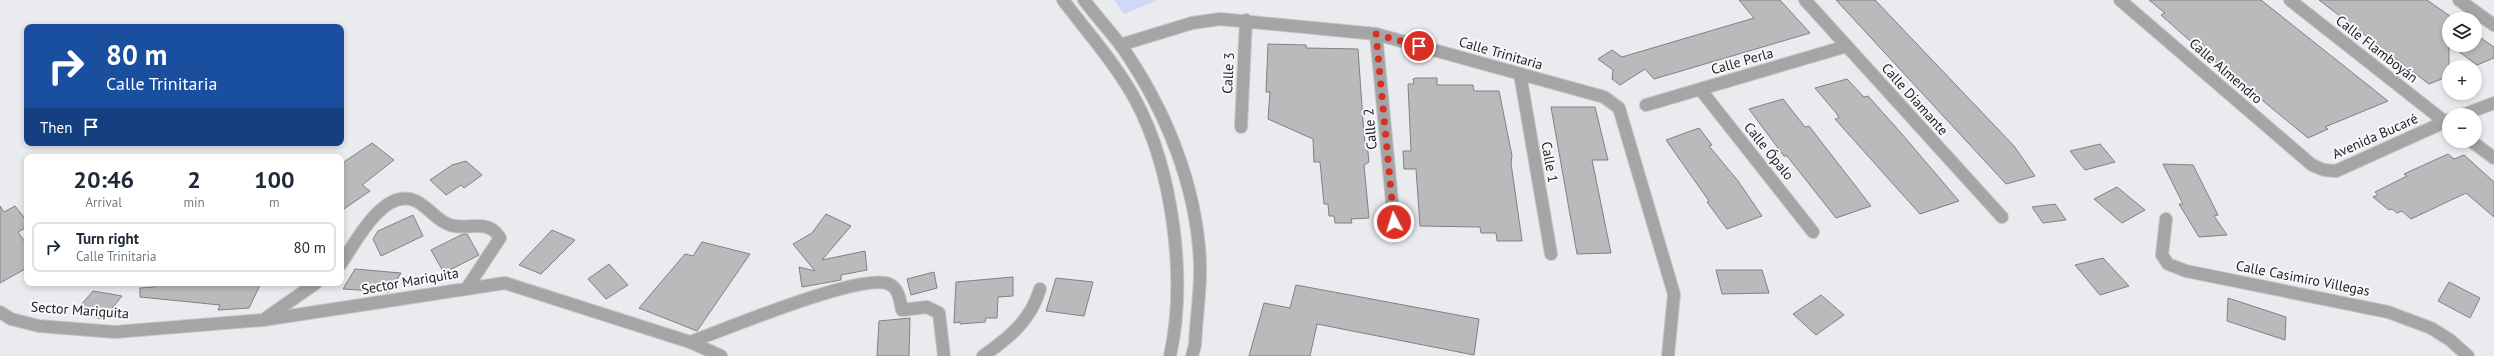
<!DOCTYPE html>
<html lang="en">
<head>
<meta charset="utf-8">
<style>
  body { margin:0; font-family:"PT Sans",sans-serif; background:#f6f6f7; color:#1f2937; height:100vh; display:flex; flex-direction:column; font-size:15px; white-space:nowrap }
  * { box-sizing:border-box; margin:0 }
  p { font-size:13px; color:#747a83 }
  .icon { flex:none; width:22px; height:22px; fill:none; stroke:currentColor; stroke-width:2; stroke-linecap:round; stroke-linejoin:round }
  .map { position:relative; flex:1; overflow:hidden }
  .panel { position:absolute; left:24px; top:154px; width:320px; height:132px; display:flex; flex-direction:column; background:#fff; border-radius:8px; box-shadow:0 2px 6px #0003 }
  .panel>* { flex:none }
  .banner { position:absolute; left:24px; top:24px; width:320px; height:122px; border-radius:8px; box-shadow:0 2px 6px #0003; background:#1a4fa0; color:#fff; overflow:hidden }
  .fabs { position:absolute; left:2442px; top:12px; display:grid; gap:8px }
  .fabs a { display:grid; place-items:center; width:40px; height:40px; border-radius:50%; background:#fff; box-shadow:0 2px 6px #0003; font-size:20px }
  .pin { position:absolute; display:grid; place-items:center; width:34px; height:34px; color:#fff; margin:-17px; border:2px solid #fff; border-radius:50%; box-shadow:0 1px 4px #0007 }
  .me { position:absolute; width:44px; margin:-22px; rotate:355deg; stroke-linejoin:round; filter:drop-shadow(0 0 3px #0008) }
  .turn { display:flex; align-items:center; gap:14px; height:84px; padding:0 16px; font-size:18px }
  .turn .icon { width:52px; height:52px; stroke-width:2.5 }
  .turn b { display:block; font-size:28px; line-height:34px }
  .then { display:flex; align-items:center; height:38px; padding:0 16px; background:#0003; gap:8px; font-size:15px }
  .eta { display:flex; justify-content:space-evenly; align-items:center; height:68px; text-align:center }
  .eta b { font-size:24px; font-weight:600; line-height:28px }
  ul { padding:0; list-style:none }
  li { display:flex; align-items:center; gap:12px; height:50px; margin:0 8px 6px; padding:0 8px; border:2px solid #e0e1e3; border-radius:8px }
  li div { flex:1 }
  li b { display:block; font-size:15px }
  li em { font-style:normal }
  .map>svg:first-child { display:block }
</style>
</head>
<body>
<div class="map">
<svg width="2494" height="356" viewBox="0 0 2494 356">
  <rect width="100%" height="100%" fill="#eaebee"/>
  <path fill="#d1d8f7" d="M1114,0H1155L1156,1L1124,14Z"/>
  <path fill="#bababd" stroke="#808183" d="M1739,0H1780L1810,33L1654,79L1645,69L1620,85L1612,79L1613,70L1598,59L1612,50L1622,57L1754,18Z
    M1836,0H1875L2014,146L2035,176L2006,184Z
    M2149,0H2261L2388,101L2325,127L2328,129L2308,138L2188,39L2161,15L2165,13Z
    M2319,0H2427L2454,19H2449V76L2429,84Z
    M2475,34L2494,47V58L2477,65L2450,45H2475Z
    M1268,44L1306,45V48L1358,49L1364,135L1365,143H1367L1369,162L1364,165L1369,218L1351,219L1352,223H1335L1334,216H1329L1328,204H1324L1320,162H1314L1313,139L1268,119L1270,92H1266Z
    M1416,78H1437V85H1473L1474,91H1499L1512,156L1511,163L1522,241H1497L1496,233H1481L1480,227L1420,226L1416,169H1404L1403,151H1411L1408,84H1414L1413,79Z
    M1847,79L1864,97L1868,96L1901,133L1959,201L1920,214L1835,119L1839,118L1837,114L1815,88Z
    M1783,99L1805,127L1809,126L1871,206L1836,218L1787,156H1784L1749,109Z
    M1551,107H1595L1608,160H1592L1611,253L1577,254Z
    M1699,128L1712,145L1709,146L1738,181L1762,216L1727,229L1707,202L1709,201L1666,140Z
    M372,143L394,160L362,185L370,191L341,211V164Z
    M2100,144L2115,162L2085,170L2070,151Z
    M2448,154L2454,159L2464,155L2494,182V217L2466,193L2411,219L2402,211L2397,213L2392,209L2389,210L2373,197L2378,195L2375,192L2407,176L2404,174Z
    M466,161L482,175L464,188L461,185L446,195L430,180L452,165Z
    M2163,164L2193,165L2218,215L2214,216L2227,235L2199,237L2179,204H2183Z
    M2117,187L2145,210L2122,223L2094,199Z
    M2055,204L2066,220L2043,223L2032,207Z
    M0,206L4,212L15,206L27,221V227L18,232L27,245V268L0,283Z
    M826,214L851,226L822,260L865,251L867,270L841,275V280L802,287L799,267L815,271L793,244L812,233Z
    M413,215L423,236L381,256L373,239L378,231Z
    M552,230L575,240L541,274L519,265Z
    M463,234H467L479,255L444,273L431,250Z
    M702,242L750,254L697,331L639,308L685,254L693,256Z
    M2103,258L2129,286L2100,295L2075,265Z
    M609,264L628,285L606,299L588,279Z
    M355,269L401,273L389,292L343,289Z
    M1716,270H1762L1769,293L1722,294Z
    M934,272L937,288L911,295L907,279Z
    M1013,277V296L998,297L997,318H986L985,322L960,324V322L954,323L956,282Z
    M1056,278L1093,282L1084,316L1046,311Z
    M2449,282L2480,298L2470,318L2438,301Z
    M158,283H193L191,285L261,283L249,308L218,310L220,305L140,297V288L155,287Z
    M1296,285L1479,319L1474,355L1317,324L1310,356H1249L1264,303L1290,308Z
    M93,291L122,296L103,319L74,313Z
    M1821,295L1844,315L1816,335L1793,314Z
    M2228,298L2286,317L2285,340L2227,321Z
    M910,318L909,356H877L879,321Z"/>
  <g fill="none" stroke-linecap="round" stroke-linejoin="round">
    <g stroke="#c5c6c9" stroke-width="14">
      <path id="street" d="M1063,0C1088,33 1116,64 1136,101C1173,171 1187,279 1170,356
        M1084,0C1096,16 1110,31 1122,47C1166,110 1197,187 1200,263C1201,291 1196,318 1195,345L1192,356
        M1805,0L2002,217
        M2120,0L2312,165L2324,170L2336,171L2449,120
        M2290,0L2449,125
        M2459,0L2494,25
        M1376,34L1394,222
        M1120,45L1192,23L1220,19L1376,34L1604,97L1619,108L1674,294L1668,356
        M1520,74L1551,254
        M1700,89L1813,232
        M1646,105L1847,46
        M2462,115L2494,103
        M1241,127L1246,20
        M2471,141L2494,158
        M2166,219L2162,255L2168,264L2186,271L2388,312L2431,328L2450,340L2468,356
        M341,264C355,243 384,186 416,201C430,208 438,223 454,226C472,229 489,219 500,238L467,288
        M0,312L11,319L39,326L115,332L263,320L505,283L690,342L721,356
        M266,318L316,283
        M690,342C724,330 861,272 889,284C899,288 900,301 902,310L927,307L939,313L944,356
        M983,356C1009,338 1031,320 1040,289"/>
    </g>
    <use href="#street" stroke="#a4a5a4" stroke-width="12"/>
  </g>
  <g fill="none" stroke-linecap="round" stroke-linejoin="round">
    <path stroke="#d93025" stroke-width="7" stroke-dasharray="0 12.6" d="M1394,222L1376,34L1419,46"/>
  </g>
  <g text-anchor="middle" stroke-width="4" stroke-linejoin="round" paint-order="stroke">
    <g font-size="14" fill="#1d1d1e" stroke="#f7f8fb">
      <text transform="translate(2377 49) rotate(38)" y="5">Calle Flamboyán</text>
      <text transform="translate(1501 53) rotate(16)" y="5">Calle Trinitaria</text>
      <text transform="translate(1742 61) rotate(-16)" y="5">Calle Perla</text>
      <text transform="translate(2226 71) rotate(41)" y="5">Calle Almendro</text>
      <text transform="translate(1228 73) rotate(-87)" y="5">Calle 3</text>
      <text transform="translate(1915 99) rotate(48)" y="5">Calle Diamante</text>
      <text transform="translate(1370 129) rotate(-95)" y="5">Calle 2</text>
      <text transform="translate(2375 136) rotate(-24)" y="5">Avenida Bucaré</text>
      <text transform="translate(1769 151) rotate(51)" y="5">Calle Ópalo</text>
      <text transform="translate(1550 162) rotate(80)" y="5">Calle 1</text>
      <text transform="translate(2303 278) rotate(11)" y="5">Calle Casimiro Villegas</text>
      <text transform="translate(410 281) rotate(-10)" y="5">Sector Mariquita</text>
      <text transform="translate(80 310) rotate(4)" y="5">Sector Mariquita</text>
    </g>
  </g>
</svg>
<div class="fabs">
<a><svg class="icon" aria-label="layers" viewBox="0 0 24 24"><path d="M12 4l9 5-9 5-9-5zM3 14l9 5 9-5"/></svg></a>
<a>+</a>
<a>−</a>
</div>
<div class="pin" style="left:1419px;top:46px;background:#d93025"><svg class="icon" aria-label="arrive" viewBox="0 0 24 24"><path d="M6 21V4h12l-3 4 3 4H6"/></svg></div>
<svg class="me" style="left:1394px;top:222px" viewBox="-20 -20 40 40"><circle r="17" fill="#d93025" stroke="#fff" stroke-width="3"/><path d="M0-11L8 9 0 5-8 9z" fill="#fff"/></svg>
<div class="banner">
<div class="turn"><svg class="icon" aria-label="right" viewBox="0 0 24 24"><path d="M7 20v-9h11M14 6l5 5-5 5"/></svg><div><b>80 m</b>Calle Trinitaria</div></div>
<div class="then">Then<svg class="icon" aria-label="arrive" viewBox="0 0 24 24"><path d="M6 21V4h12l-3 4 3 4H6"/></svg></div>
</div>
<section class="panel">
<div class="eta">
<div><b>20:46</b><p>Arrival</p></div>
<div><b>2</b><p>min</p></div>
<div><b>100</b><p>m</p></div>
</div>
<ul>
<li><svg class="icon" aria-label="right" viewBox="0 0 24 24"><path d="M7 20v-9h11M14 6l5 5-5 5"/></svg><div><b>Turn right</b><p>Calle Trinitaria</p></div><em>80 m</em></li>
</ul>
</section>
</div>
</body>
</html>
